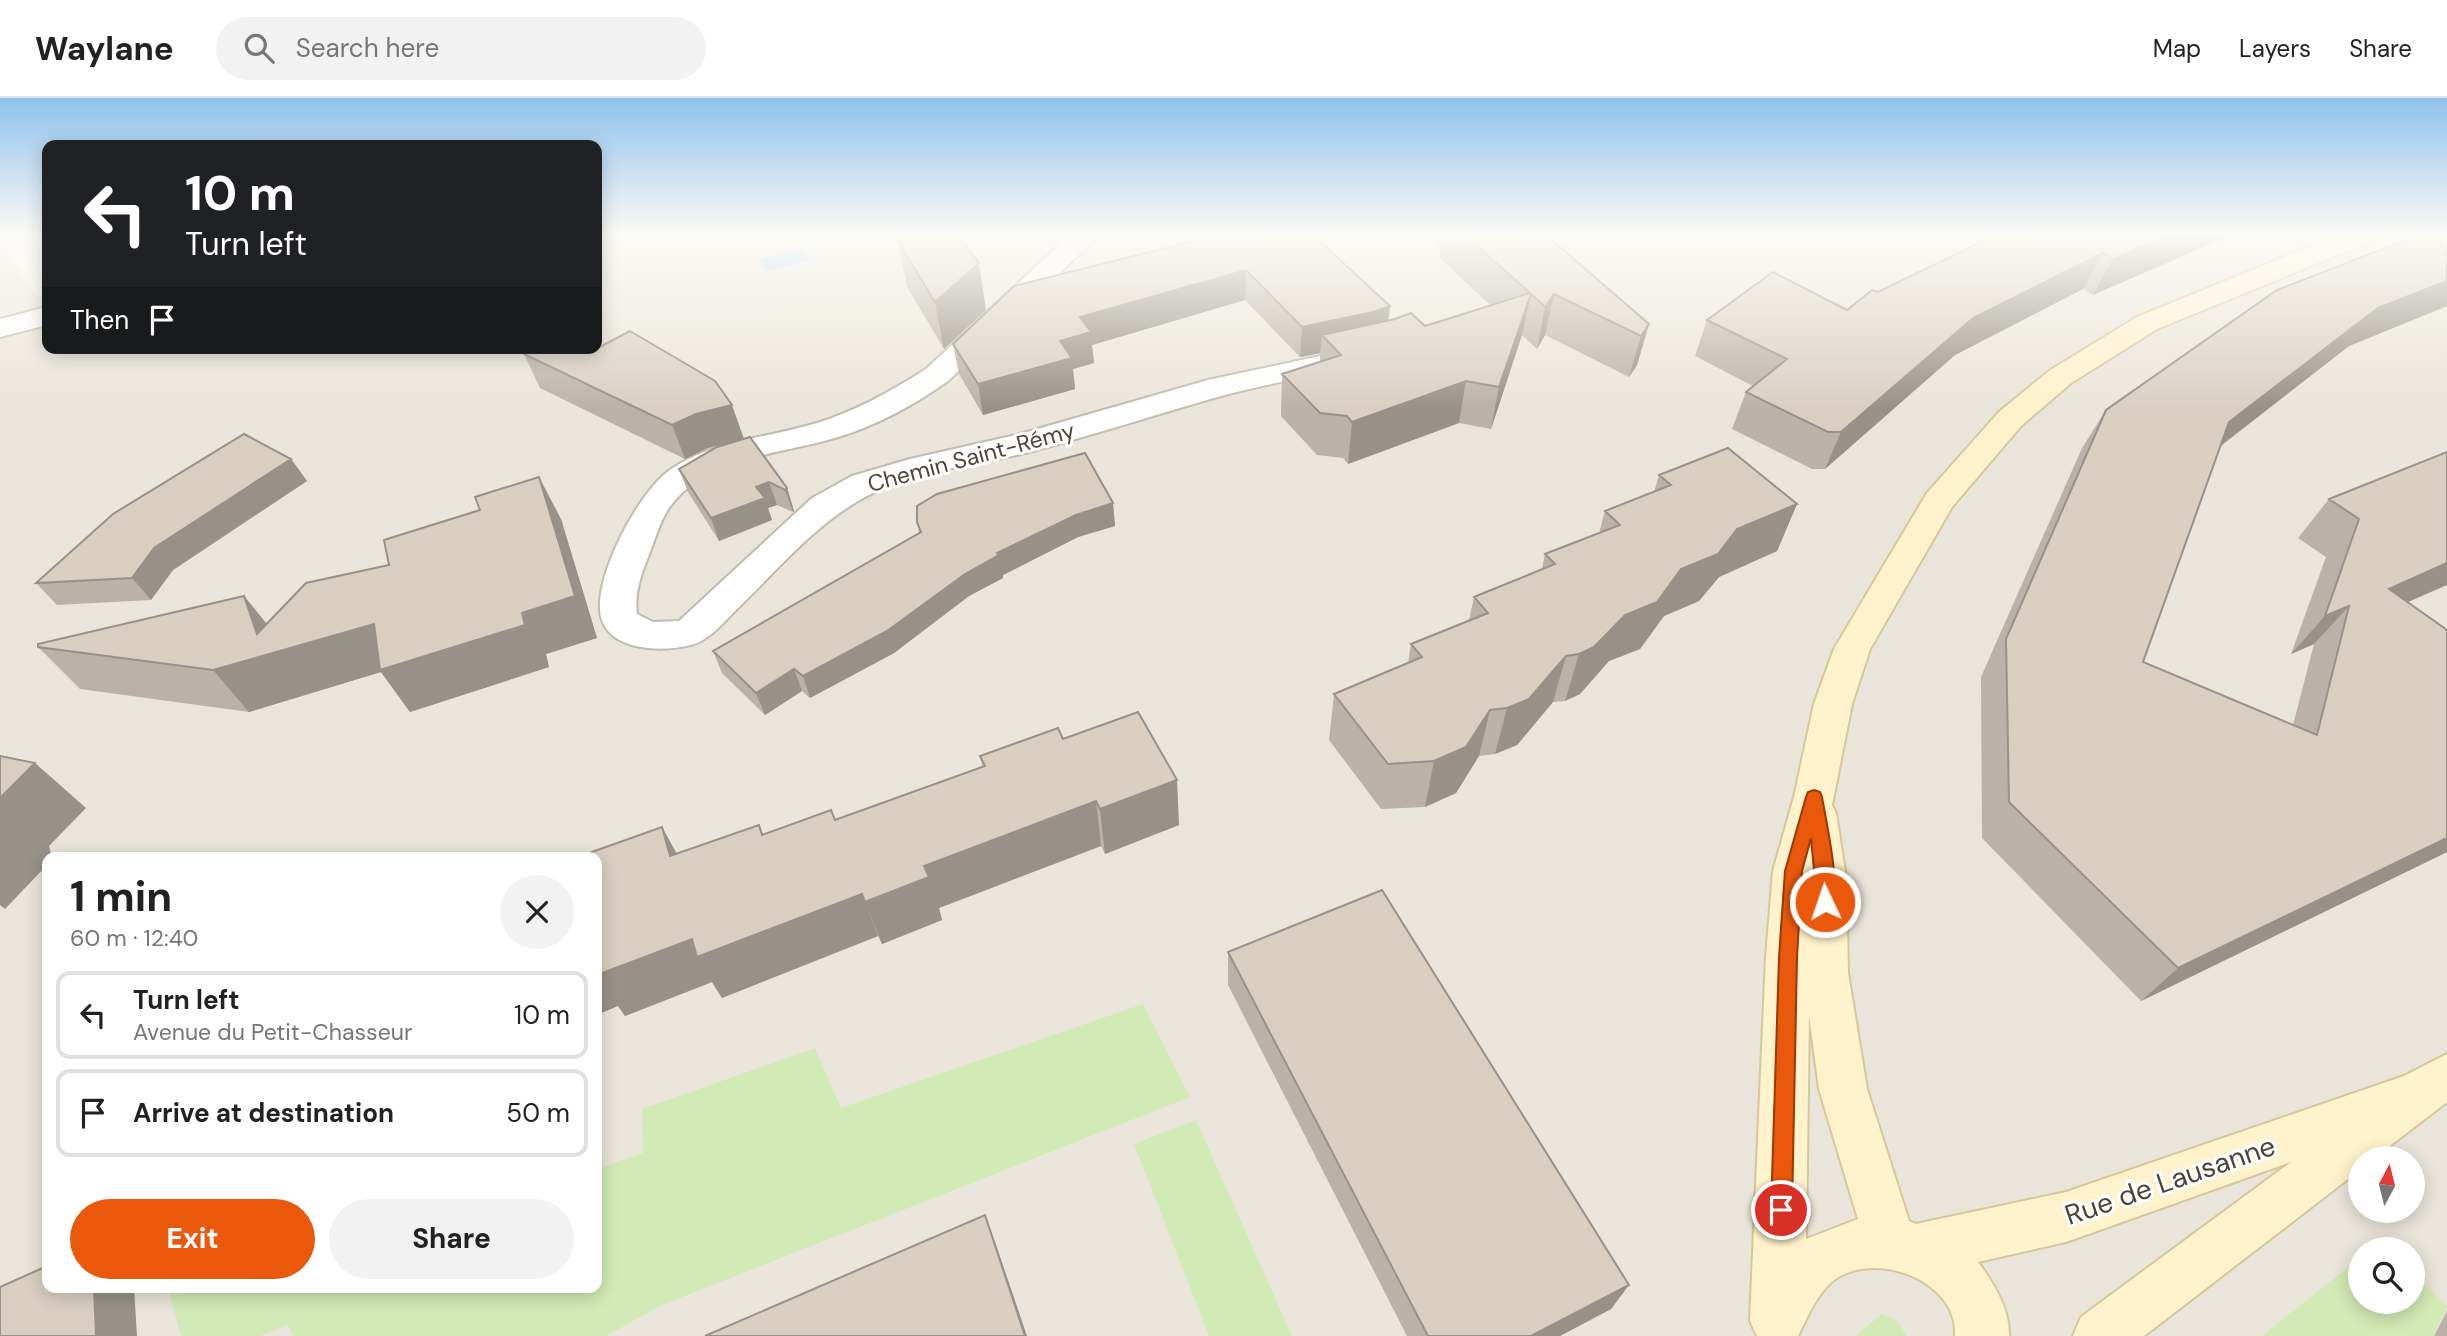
<!DOCTYPE html>
<html lang="en">
<head>
<meta charset="utf-8">
<style>
  body { margin:0; font-family:"DM Sans",sans-serif; background:#f2f2f2; color:#222; height:100vh; display:flex; flex-direction:column; font-size:26px; white-space:nowrap }
  * { box-sizing:border-box; margin:0 }
  p { font-size:23px; color:#767676 }
  .icon { flex:none; width:38px; height:38px; fill:none; stroke:currentColor; stroke-width:2; stroke-linecap:round; stroke-linejoin:round }
  .map { position:relative; flex:1; overflow:hidden }
  .details { position:absolute; left:42px; top:754px; width:560px; height:441px; display:flex; flex-direction:column; background:#fff; border-radius:14px; box-shadow:0 4px 18px #0003 }
  .details>* { flex:none }
  .guide { position:absolute; left:42px; top:42px; width:560px; height:214px; border-radius:14px; box-shadow:0 4px 18px #0003; background:#202124; color:#fff; overflow:hidden }
  .needle { width:46px; rotate:7deg }
  .tools { position:absolute; left:2348px; top:1048px; display:grid; gap:14px }
  .tools a { display:grid; place-items:center; width:77px; height:77px; border-radius:50%; background:#fff; box-shadow:0 4px 18px #0003; font-size:35px }
  .pin { position:absolute; display:grid; place-items:center; width:60px; height:60px; color:#fff; margin:-30px; border:4px solid #fff; border-radius:50%; box-shadow:0 2px 7px #0007 }
  .me { position:absolute; width:77px; margin:-38px; rotate:357deg; stroke-linejoin:round; filter:drop-shadow(0 0 5px #0008) }
  .turn { display:flex; align-items:center; gap:24px; height:147px; padding:0 28px; font-size:32px }
  .turn .icon { width:91px; height:91px; stroke-width:2.5 }
  .turn b { display:block; font-size:49px; line-height:60px }
  .then { display:flex; align-items:center; height:66px; padding:0 28px; background:#0003; gap:14px; font-size:26px }
  .round { display:grid; place-items:center; flex:none; width:74px; height:74px; border-radius:37px; background:#f2f2f2 }
  .head { display:flex; align-items:center; justify-content:space-between; height:119px; padding:0 28px }
  h1 { font-size:42px; font-weight:700; line-height:52px }
  .action { display:flex; gap:14px; margin-top:auto; padding:14px 28px }
  .action a { flex:1; height:80px; border-radius:42px; background:#ea580c; color:#fff; font-size:28px; font-weight:700; line-height:80px; text-align:center }
  .action a+a { background:#f2f2f2; color:#222 }
  ul { padding:0; list-style:none }
  li { display:flex; align-items:center; gap:21px; height:88px; margin:0 14px 10px; padding:0 14px; border:4px solid #e0e0e0; border-radius:14px }
  li div { flex:1 }
  li b { display:block; font-size:26px }
  li em { font-style:normal }
  header { display:flex; align-items:center; gap:42px; box-sizing:border-box; height:98px; padding:0 35px; background:#fff; border-bottom:2px solid #e0e0e0 }
  header strong { font-size:33px }
  nav { display:flex; gap:38px; margin-inline-start:auto; font-size:24px }
  .search { width:490px; height:63px; background:#f2f2f2; display:flex; align-items:center; gap:18px; box-sizing:border-box; padding:0 24px; border-radius:38px; color:#767676; font-size:26px }
  .map>svg:first-child { display:block }
</style>
</head>
<body>
<header>
<strong>Waylane</strong>
<div class="search"><svg class="icon" aria-label="search" viewBox="0 0 24 24"><circle cx="10" cy="10" r="6"/><path d="M15 15l6 6"/></svg>Search here</div>
<nav><a>Map</a><a>Layers</a><a>Share</a></nav>
</header>
<div class="map">
<svg width="2447" height="1238" viewBox="0 0 2447 1238">
  <rect width="100%" height="100%" fill="#f6f3ec"/>
  <path fill="#eae5da" fill-rule="evenodd" d="M597,137H2447V1238H0V142L37,199L47,197V250H597ZM47,760H597V1190H47ZM2361,1060H2413V1113H2361ZM2361,1152H2413V1204H2361Z"/>
  <path fill="#d2eab5" d="M1143,906L1190,999L662,1207L606,1238H293L288,1227L260,1238H181L168,1190H597V1071L643,1055L642,1011L815,950L841,1010Z
    M1196,1022L1292,1238H1209L1134,1046Z
    M2361,1159V1204H2413V1175L2447,1208L2434,1238H2262Z
    M1882,1216L1897,1223L1907,1238H1855Z"/>
  <path fill="#a9d4f2" d="M804,151L810,162L765,173L760,161Z"/>
  <g fill="none" stroke-linecap="round" stroke-linejoin="round">
    <g stroke="#c2bbae" stroke-width="4">
      <path id="street" d="M1070,137H1099L948,283C914,307 878,327 838,339C784,356 705,358 669,410C660,423 656,439 650,454C642,474 634,494 637,516L653,524L679,523L812,400L852,378L910,361L1020,336L1208,282L1343,253L1354,256L1358,262L1354,268C1310,279 1265,286 1221,298C1157,316 1094,337 1029,354C978,367 920,372 873,395C821,420 782,467 741,507C726,521 711,542 691,547C664,554 610,554 601,519C592,481 639,393 670,372C713,342 768,340 817,325C856,313 892,293 926,271Z
        M47,209V227L0,239V221Z"/>
    </g>
    <g stroke="#d6c79b" stroke-width="4">
      <path id="secondary" d="M2338,137H2376L2372,143L2157,231L2071,285L2021,328L1952,409L1870,551L1852,606L1832,707L1836,715L1846,780L1848,875L1867,991L1909,1123L1916,1126L2066,1094L2404,978L2447,956V1004L2374,1060H2361V1071L2144,1238H2073L2081,1219L2291,1064L2066,1144L1978,1164C1993,1184 2010,1211 2009,1238H1955C1959,1184 1879,1153 1837,1180C1819,1191 1807,1220 1798,1238H1757L1750,1223L1766,859L1773,773L1794,699L1814,606L1834,551L1927,395L1999,314L2049,273L2137,219ZM1809,917L1819,991L1858,1121L1806,1141Z"/>
    </g>
    <use href="#street" fill="#fff" fill-rule="evenodd"/>
    <use href="#secondary" fill="#fff3cd" fill-rule="evenodd"/>
  </g>
  <path fill="#bab2a6" d="M1218,137L1390,208L1388,223L1425,228L1491,208L1439,159L1440,149L1427,137H1549V139L1649,226L1637,267L1629,279L1545,237L1537,251L1522,237L1491,331L1459,325L1348,366L1343,360L1317,357L1281,318L1282,276L1320,264V255L1300,259L1245,202L1092,247L1094,265L1073,271L1075,291L983,317L959,276L953,246Z
    M1996,137H2231L2093,197L2083,191L1955,257L1825,371H1812L1732,331L1746,294L1753,288L1695,258L1707,222L1847,212Z
    M2447,137V208L2349,248L2221,348L2143,564L2293,627L2314,546L2291,556L2326,459L2298,440L2329,401L2447,354L2408,504L2447,532V754L2141,903L1982,740L1981,579L2082,350L2106,312Z
    M898,143L986,212L944,251L907,189Z
    M524,256L743,341L787,390L794,413L793,414L777,407L768,410L772,422L719,443L688,394L679,371L735,343L708,350L685,361L540,290Z
    M291,361L307,383L173,472L151,502L57,507L36,485Z
    M1659,377L1797,406L1777,453L1719,479L1699,503L1664,518L1640,551L1609,563L1580,596L1565,603L1553,604L1517,647L1495,656L1479,658L1456,695L1425,709L1381,711L1329,642L1334,596L1408,565L1411,546L1469,522L1474,499L1542,471L1545,456L1599,435L1605,413L1654,394Z
    M1113,405L1115,428L1078,439L1003,477V480L969,498L894,555L810,600L802,593L765,617L722,575L713,553L919,435L917,424Z
    M561,421L597,540L546,556L549,569L410,614L381,574L249,614L80,591L38,549L244,498L267,526L389,467Z
    M1063,641L1179,727L1105,756L1101,748L939,810L942,822L882,846L878,838L722,900L712,884L625,918L618,908L662,729L677,756L835,722L983,669L980,658Z
    M1228,854L1629,1187L1611,1211L1560,1238H1407L1228,887Z
    M2447,1213V1238H2434Z"/>
  <path fill="#979187" d="M2168,137H2231L2093,197L2113,161Z
    M2103,155L2083,191L1955,257L1825,371L1841,334L1973,220Z
    M979,165L986,212L944,251L935,204Z
    M1246,172L1245,202L1092,247L1094,265L1073,271L1075,291L983,317L978,286L1080,219Z
    M2447,183V208L2349,248L2202,362L2229,324L2378,210Z
    M1531,196L1522,237L1491,331L1499,289Z
    M1554,196L1545,237L1537,251L1545,209Z
    M1390,208L1386,238L1322,237L1320,255L1300,259L1302,229Z
    M1649,226L1637,267L1629,279L1641,238Z
    M1466,283L1459,325L1348,366L1352,324Z
    M732,307L744,341L708,350L685,361L672,327L696,316Z
    M291,361L307,383L173,472L151,502L132,480L154,450Z
    M539,379L561,421L597,540L546,556L549,569L410,614L381,574L249,614L213,572L257,536L244,498L278,540L374,526L522,515Z
    M769,384L777,407L768,410L772,422L719,443L711,420L756,389Z
    M787,390L794,413L793,414L785,392Z
    M1113,405L1115,428L1078,439L1003,477V480L969,498L894,555L810,600L803,578L997,455L1076,417Z
    M1797,406L1777,453L1719,479L1699,503L1664,518L1640,551L1609,563L1580,596L1565,603L1579,556L1625,517L1681,471L1737,431Z
    M2447,465V487L2353,528L2389,491Z
    M2349,508L2314,546L2291,556L2325,518Z
    M1566,558L1553,604L1517,647L1495,656L1507,610Z
    M794,571L802,593L765,617L756,595Z
    M1490,612L1479,658L1456,695L1425,709L1434,663Z
    M35,665L86,710L49,748L52,760H47V767L5,811L0,807V700Z
    M1177,682L1179,727L1105,756L1100,711Z
    M1096,703L1101,748L939,810L942,822L882,846L865,804L924,768Z
    M662,729L686,773L670,758Z
    M2447,740V754L2141,903L2178,870Z
    M862,796L878,838L722,900L712,884L625,918L618,908L597,917V871L692,841Z
    M985,1117L995,1144L1027,1238H1025Z
    M1629,1187L1611,1211L1560,1238H1531Z
    M94,1190H134L137,1238H96Z"/>
  <path fill="#d8cfc1" stroke="#979187" stroke-width="2" d="M920,137H956L979,165L935,204L898,143Z
    M1218,137H1297L1298,139L1305,137H1313L1390,208L1373,214L1302,229L1246,172L1080,219L1091,234L1060,243L1072,260L978,286L953,246L1014,188Z
    M1465,137H1546L1649,226L1641,238L1554,196L1545,209L1531,196L1499,289L1466,283L1352,324L1347,318L1320,315L1282,276L1341,257L1322,237L1395,221L1411,215L1425,228L1530,195Z
    M1996,137H2168L2113,161L2103,155L1973,220L1841,334H1828L1746,294L1787,261L1707,222L1773,174L1847,212L1872,192L1878,194Z
    M2419,137H2447V183L2378,210L2229,324L2143,564L2317,637L2349,508L2325,518L2359,421L2329,401L2447,354V465L2389,491L2447,532V740L2178,870L2009,704L2006,541L2106,312L2277,192Z
    M630,233L715,283L732,307L696,316L672,327L524,256V250L596,251Z
    M244,336L291,361L154,450L132,480L36,485L113,416Z
    M750,339L787,390L785,392L769,384L756,389L765,400L711,420L679,371L717,349Z
    M1728,350L1797,406L1737,431L1718,456L1681,471L1657,504L1625,517L1594,549L1579,556L1566,558L1529,601L1507,610L1490,612L1466,649L1434,663L1388,666L1334,596L1422,559L1411,546L1488,515L1474,499L1555,466L1545,456L1620,427L1605,413L1671,387L1659,377Z
    M1085,355L1113,405L1076,417L997,455L999,457L965,476L887,533L803,578L794,571L756,595L713,553L921,434L917,424V408L937,396Z
    M539,379L575,498L522,515L525,527L380,572L374,526L213,572L38,549V546L244,498L257,536L306,485L389,467L384,442L480,412L475,399Z
    M1138,614L1177,682L1100,711L1096,703L924,768L929,779L865,804L862,796L697,859L692,841L597,877V760H575L662,729L670,758L759,727L762,737L831,712L835,722L985,668L980,658L1058,630L1063,641Z
    M0,658L35,665L0,700Z
    M1382,792L1629,1187L1531,1238H1428L1228,854Z
    M985,1117L1025,1238H705Z
    M47,1168V1190H94L96,1238H0V1189Z"/>
  <linearGradient id="sky" x2="0" y2="1"><stop stop-color="#8fc1ec"/><stop offset="0.44" stop-color="#fbfaf6"/><stop offset="1" stop-color="#fbfaf6" stop-opacity="0"/></linearGradient>
  <rect width="2447" height="311" fill="url(#sky)"/>
  <path fill="#ea580c" stroke="#983908" stroke-width="2" d="M1814,692L1820,694L1822,699C1826,722 1841,791 1832,809L1825,811L1819,809L1817,804L1811,740L1802,773L1797,859L1792,1112L1789,1120L1781,1123L1774,1120L1771,1112L1779,859L1785,773L1806,699L1808,694Z"/>
  <g text-anchor="middle" stroke-width="6" stroke-linejoin="round" paint-order="stroke">
    <g font-size="23" fill="#4b4439" stroke="#fff">
      <text transform="translate(971 359) rotate(-15)" y="8">Chemin Saint-Rémy</text>
    </g>
    <g font-size="28" fill="#4b4439" stroke="#fff">
      <text transform="translate(2170 1082) rotate(-19)" y="10">Rue de Lausanne</text>
    </g>
  </g>
</svg>
<div class="tools">
<a><svg class="needle" viewBox="-14 -14 28 28"><path d="M0-13l5 13h-10z" fill="#e53935"/><path d="M0 13l5-13h-10z" fill="#767676"/></svg></a>
<a><svg class="icon" aria-label="search" viewBox="0 0 24 24"><circle cx="10" cy="10" r="6"/><path d="M15 15l6 6"/></svg></a>
</div>
<div class="pin" style="left:1781px;top:1112px;background:#d93025"><svg class="icon" aria-label="arrive" viewBox="0 0 24 24"><path d="M6 21V4h12l-3 4 3 4H6"/></svg></div>
<svg class="me" style="left:1825px;top:804px" viewBox="-20 -20 40 40"><circle r="17" fill="#ea580c" stroke="#fff" stroke-width="3"/><path d="M0-11L8 9 0 5-8 9z" fill="#fff"/></svg>
<div class="guide">
<div class="turn"><svg class="icon" aria-label="left" viewBox="0 0 24 24"><path d="M17 20v-9H6M10 6l-5 5 5 5"/></svg><div><b>10 m</b>Turn left</div></div>
<div class="then">Then<svg class="icon" aria-label="arrive" viewBox="0 0 24 24"><path d="M6 21V4h12l-3 4 3 4H6"/></svg></div>
</div>
<section class="details">
<div class="head"><div><h1>1 min</h1><p>60 m · 12:40</p></div><a class="round"><svg class="icon" aria-label="close" viewBox="0 0 24 24"><path d="M6 6l12 12M18 6L6 18"/></svg></a></div>
<ul>
<li><svg class="icon" aria-label="left" viewBox="0 0 24 24"><path d="M17 20v-9H6M10 6l-5 5 5 5"/></svg><div><b>Turn left</b><p>Avenue du Petit-Chasseur</p></div><em>10 m</em></li>
<li><svg class="icon" aria-label="arrive" viewBox="0 0 24 24"><path d="M6 21V4h12l-3 4 3 4H6"/></svg><div><b>Arrive at destination</b></div><em>50 m</em></li>
</ul>
<div class="action"><a>Exit</a><a>Share</a></div>
</section>
</div>
</body>
</html>
